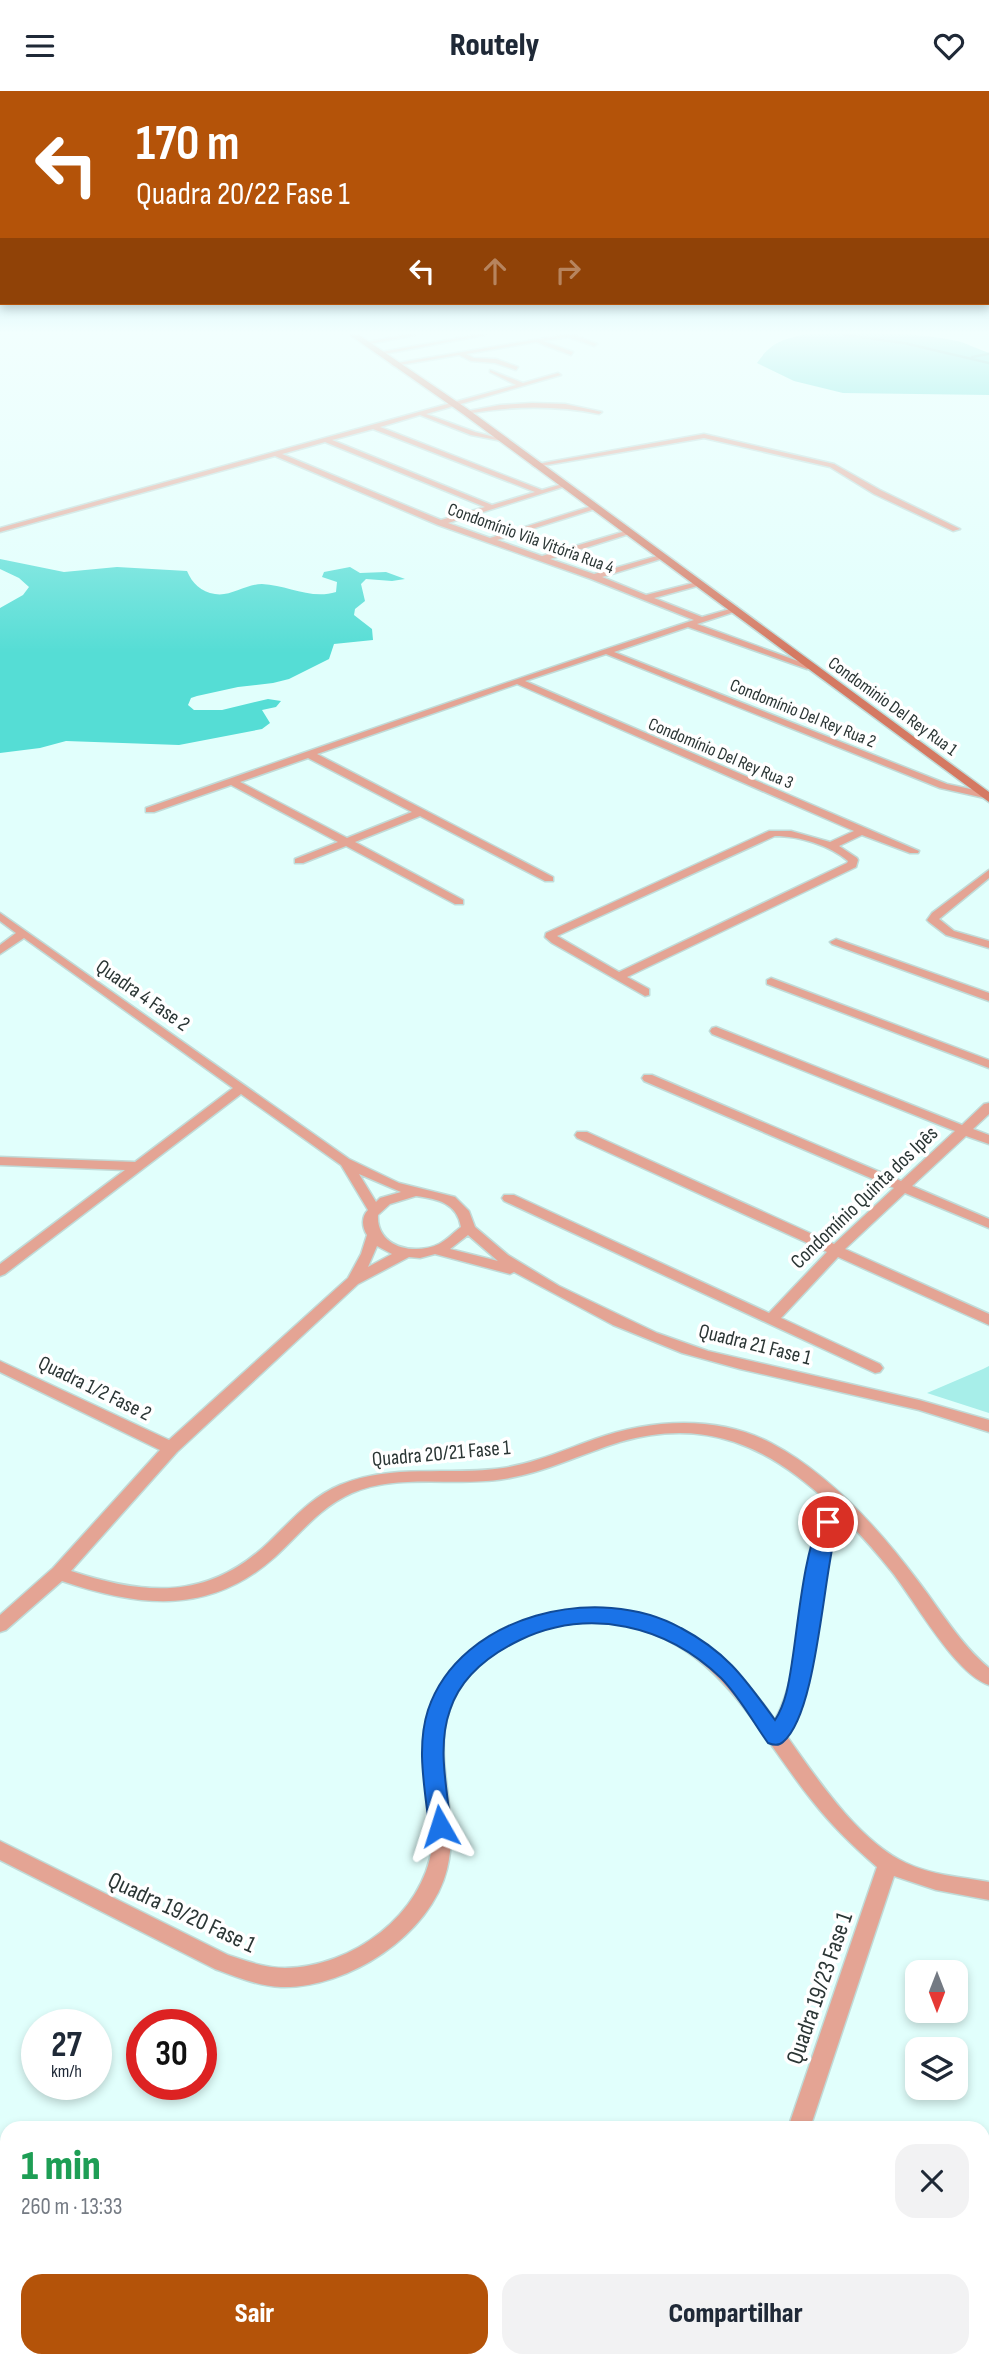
<!DOCTYPE html>
<html lang="pt">
<head>
<meta charset="utf-8">
<style>
  body { margin:0; font-family:"Sofia Sans Condensed",sans-serif; background:#f2f2f3; color:#1f2937; height:100vh; display:flex; flex-direction:column; font-size:26px; white-space:nowrap }
  * { box-sizing:border-box; margin:0 }
  p { font-size:23px; color:#747a83 }
  .icon { flex:none; width:38px; height:38px; fill:none; stroke:currentColor; stroke-width:2; stroke-linecap:round; stroke-linejoin:round }
  .map { position:relative; flex:1; overflow:hidden }
  .panel { position:absolute; left:0px; top:2030px; width:990px; height:247px; display:flex; flex-direction:column; background:#fff; border-radius:21px 21px 0 0; box-shadow:0 4px 10px #0003 }
  .panel>* { flex:none }
  .hud { position:absolute; left:0px; top:0px; width:990px; height:214px; box-shadow:0 4px 10px #0003; background:#b45309; color:#fff; overflow:hidden }
  .needle { width:46px; rotate:180deg }
  .fabs { position:absolute; left:905px; top:1869px; display:grid; gap:14px }
  .fabs a { display:grid; place-items:center; width:63px; height:63px; border-radius:14px; background:#fff; box-shadow:0 4px 10px #0003; font-size:35px }
  .speed { position:absolute; left:21px; top:1918px; display:flex; gap:14px; font-size:35px; font-weight:700; text-align:center }
  .speed>* { display:grid; place-content:center; width:91px; height:91px; border-radius:50%; background:#fff; box-shadow:0 4px 10px #0003; line-height:1 }
  .speed small { font-size:18px; font-weight:400 }
  .speed .limit { border:10px solid #d22; background:#fff; color:#111 }
  .pin { position:absolute; display:grid; place-items:center; width:60px; height:60px; color:#fff; margin:-30px; border:4px solid #fff; border-radius:50%; box-shadow:0 2px 7px #0007 }
  .me { position:absolute; width:77px; margin:-38px; rotate:354deg; stroke-linejoin:round; filter:drop-shadow(0 0 5px #0008) }
  .turn { display:flex; align-items:center; gap:24px; height:147px; padding:0 21px; font-size:32px }
  .turn .icon { width:91px; height:91px; stroke-width:2.5 }
  .turn b { display:block; font-size:49px; line-height:60px }
  .lanes { display:flex; align-items:center; height:66px; padding:0 21px; background:#0003; justify-content:center; gap:35px; direction:ltr }
  .lanes .off { opacity:.35 }
  .round { display:grid; place-items:center; flex:none; width:74px; height:74px; border-radius:21px; background:#f2f2f3 }
  .summary { display:flex; align-items:center; justify-content:space-between; height:119px; padding:0 21px }
  h1 { font-size:42px; font-weight:800; line-height:52px; color:#1e9e55 }
  .primary-button { display:flex; gap:14px; margin-top:auto; padding:14px 21px }
  .primary-button a { flex:1; height:80px; border-radius:21px; background:#b45309; color:#fff; font-size:28px; font-weight:800; line-height:80px; text-align:center }
  .primary-button a+a { background:#f2f2f3; color:#1f2937 }
  header { display:flex; justify-content:space-between; align-items:center; height:91px; padding:0 21px; background:#fff; font-size:32px; font-weight:800 }
  .map>svg:first-child { display:block }
</style>
</head>
<body>
<header><svg class="icon" aria-label="menu" viewBox="0 0 24 24"><path d="M4 6h16M4 12h16M4 18h16"/></svg>Routely<svg class="icon" aria-label="heart" viewBox="0 0 24 24"><path d="M12 20l-8-8c-3-5 5-10 8-4 3-6 11-1 8 4z"/></svg></header>
<div class="map">
<svg width="989" height="2276" viewBox="0 0 989 2276">
  <rect width="100%" height="100%" fill="#e1fffc"/>
  <path fill="#a7eee9" d="M989,1275V1322L927,1302L983,1278Z"/>
  <path fill="#55ddd5" d="M802,244C842,240 927,241 964,252C972,255 980,259 989,262V304L843,302L794,290L757,272C770,253 780,249 802,244Z
    M0,468L64,481L117,476L187,480C192,492 201,501 215,503C230,506 246,493 262,493C287,494 311,509 336,501L337,491L322,486L324,481L350,476L360,482L386,481L405,488L392,490L366,488L361,493L365,510L355,518L354,524L372,538L373,549L334,553L329,568L289,588L273,592L238,596L197,605L191,607L188,614L194,619H222L268,608L281,610L276,616L262,619L270,632L262,638L179,654L66,650L40,657L0,662V517L23,504L29,496L19,487L0,478Z"/>
  <g fill="none" stroke-linecap="round" stroke-linejoin="round">
    <path stroke="#56b6b1" stroke-width="2.5" d="M844,244L904,252L989,272
      M972,266L989,263"/>
    <g stroke="#c0dbd8" stroke-width="3">
      <path id="street" d="M405,244H415L365,254L362,252Z
        M475,244H485L379,264L376,262Z
        M563,244H574L597,253L594,255L568,246L543,250L573,261L571,264L536,251L466,263L474,267L496,268L518,276L516,279L495,272L471,270L459,264L394,275L391,273Z
        M490,279L523,292L558,282L561,284L426,323L475,341L502,348V350L471,344L420,324L380,336L542,399L562,393L566,395L448,432L490,447L595,414V418L497,449L542,465L629,439V443L550,468L594,483L664,463V467L602,486L646,504L701,490V494L654,507L702,526L737,516V520L697,533L814,576L807,578L688,536L614,561L947,693L989,702V708L940,697L606,563L525,590L919,760L918,762H910L862,744L839,755L857,767L858,769L856,776L627,886L649,898V904L645,905L552,852L545,846L546,842L769,740H791L830,751L854,740L517,593L317,663L553,786V790H545L420,725L355,751L463,809V813H455L346,755L303,772H295V768L338,751L231,694L154,721H146V717C328,653 511,589 694,529L591,488L438,434L275,365L0,441V437L516,294L490,281ZM373,338L535,401L492,414L332,349ZM325,351L485,416L441,429L282,363ZM308,667L412,721L347,747L240,691ZM775,745C799,745 829,754 848,770L847,772L619,881L557,845Z
        M532,312L565,313L602,321L599,323C554,314 511,315 466,323L463,321L500,314Z
        M704,343L834,373L880,399L960,438L953,440L874,403L830,376L704,347L535,376L532,374Z
        M989,779V787L939,828L954,840L989,850V857L946,844L929,831L927,829L932,822Z
        M0,822L349,1068L399,1092L455,1106L469,1120L475,1136L508,1164L559,1195L657,1242L708,1260L919,1309L989,1329V1341L919,1319L740,1278L682,1262L613,1234L514,1181L510,1183L435,1163L420,1167L409,1166L358,1193L177,1361L71,1480C147,1505 209,1509 269,1451C291,1430 311,1406 340,1394C392,1372 448,1385 503,1377C535,1372 564,1359 595,1348C651,1328 717,1324 771,1352C830,1383 879,1438 918,1490C941,1520 960,1553 989,1577V1594C955,1583 915,1510 892,1481C876,1461 860,1443 842,1425C817,1476 820,1534 808,1589C803,1608 795,1626 786,1644C816,1686 857,1749 906,1772C931,1784 961,1786 989,1791V1809L936,1799L894,1785L810,2037H788L877,1776C854,1756 833,1736 814,1712C759,1645 721,1555 628,1535C595,1528 561,1531 529,1543C507,1552 485,1567 469,1585C417,1647 464,1710 447,1778C431,1844 347,1898 281,1896C258,1895 236,1886 215,1878L0,1769V1750L228,1864C246,1870 265,1877 285,1877C352,1876 423,1824 432,1756C438,1709 411,1661 431,1615C440,1597 449,1581 463,1567C510,1520 601,1505 661,1529C709,1547 746,1588 775,1629C801,1580 796,1522 809,1469C814,1450 822,1432 831,1414C769,1355 706,1326 620,1351C581,1363 544,1382 504,1388C454,1396 399,1382 352,1402C320,1416 300,1443 275,1466C209,1525 139,1516 62,1490L6,1539L0,1541V1524L53,1477L160,1359L0,1281V1270L169,1349L348,1187L361,1163L367,1144C362,1136 361,1126 368,1119L341,1074L241,1003L5,1183L0,1185V1173L125,1079L0,1074V1066L135,1071L233,997L24,847L0,863V854L16,842L0,830ZM359,1083L401,1101L380,1107L376,1111ZM416,1105C438,1108 457,1112 461,1136C454,1141 447,1149 439,1153C414,1165 376,1156 378,1124L390,1113ZM468,1144L498,1170L450,1158ZM377,1155L392,1163L368,1176Z
        M836,848L989,902V910L832,853L830,851Z
        M771,887L989,969V977L767,893V889Z
        M716,936L962,1034L984,1013L989,1012V1023L973,1038L989,1044V1053L966,1045L912,1095L989,1128V1137L905,1102L845,1158L989,1223V1234L838,1166L781,1227L880,1273L883,1277L880,1281L875,1282L504,1110L502,1107L504,1104H514L769,1222L827,1161L577,1047L575,1044L577,1041H587L834,1153L894,1097L644,990L642,987L644,984H652L901,1090L955,1040L712,943L710,940L712,937Z
        M989,2185V2209L984,2210V2186Z
        M22,2270H48L46,2276H20Z"/>
    </g>
    <g stroke="#c0dbd8" stroke-width="3">
      <path id="secondary" d="M350,244H359L469,319L989,701V711L463,323Z"/>
    </g>
    <use href="#street" fill="#e4a494" fill-rule="evenodd"/>
    <use href="#secondary" fill="#d57962" fill-rule="evenodd"/>
  </g>
  <linearGradient id="sky" x2="0" y2="1"><stop stop-color="#75cbe7"/><stop offset="0.43" stop-color="#f2fffe"/><stop offset="1" stop-color="#f2fffe" stop-opacity="0"/></linearGradient>
  <rect width="989" height="562" fill="url(#sky)"/>
  <path fill="#1a73e8" stroke="#114b97" stroke-width="2" d="M828,1424L835,1426L838,1431C823,1480 818,1622 783,1651C779,1655 773,1654 768,1652C753,1631 739,1605 721,1587C666,1534 589,1516 520,1549C489,1564 461,1585 450,1619C437,1655 447,1698 451,1735L448,1742L440,1745L432,1742L429,1735C425,1698 416,1656 428,1619C460,1523 599,1491 681,1537C728,1562 745,1588 775,1629C786,1612 789,1591 792,1571C798,1534 804,1457 822,1426Z"/>
  <g text-anchor="middle" stroke-width="7" stroke-linejoin="round" paint-order="stroke">
    <g font-size="18" fill="#2b3635" stroke="#fff">
      <text transform="translate(531 447) rotate(20)" y="6">Condomínio Vila Vitória Rua 4</text>
      <text transform="translate(893 615) rotate(36)" y="6">Condominio Del Rey Rua 1</text>
      <text transform="translate(803 622) rotate(22)" y="6">Condomínio Del Rey Rua 2</text>
      <text transform="translate(721 662) rotate(23)" y="6">Condomínio Del Rey Rua 3</text>
    </g>
    <g font-size="21" fill="#2b3635" stroke="#fff">
      <text transform="translate(143 904) rotate(35)" y="7">Quadra 4 Fase 2</text>
      <text transform="translate(864 1106) rotate(-44)" y="7">Condomínio Quinta dos Ipês</text>
      <text transform="translate(755 1253) rotate(14)" y="7">Quadra 21 Fase 1</text>
      <text transform="translate(95 1297) rotate(26)" y="7">Quadra 1/2 Fase 2</text>
      <text transform="translate(441 1362) rotate(-5)" y="7">Quadra 20/21 Fase 1</text>
    </g>
    <g font-size="24" fill="#2b3635" stroke="#fff">
      <text transform="translate(182 1821) rotate(25)" y="8">Quadra 19/20 Fase 1</text>
      <text transform="translate(819 1897) rotate(-71)" y="8">Quadra 19/23 Fase 1</text>
    </g>
  </g>
</svg>
<div class="fabs">
<a><svg class="needle" viewBox="-14 -14 28 28"><path d="M0-13l5 13h-10z" fill="#e53935"/><path d="M0 13l5-13h-10z" fill="#747a83"/></svg></a>
<a><svg class="icon" aria-label="layers" viewBox="0 0 24 24"><path d="M12 4l9 5-9 5-9-5zM3 14l9 5 9-5"/></svg></a>
</div>
<div class="speed"><div>27<small>km/h</small></div><div class="limit">30</div></div>
<div class="pin" style="left:828px;top:1431px;background:#d93025"><svg class="icon" aria-label="arrive" viewBox="0 0 24 24"><path d="M6 21V4h12l-3 4 3 4H6"/></svg></div>
<svg class="me" style="left:440px;top:1735px" viewBox="-20 -20 40 40"><path d="M0-17L14 15 0 8-14 15z" fill="#1a73e8" stroke="#fff" stroke-width="4"/></svg>
<div class="hud">
<div class="turn"><svg class="icon" aria-label="left" viewBox="0 0 24 24"><path d="M17 20v-9H6M10 6l-5 5 5 5"/></svg><div><b>170 m</b>Quadra 20/22 Fase 1</div></div>
<div class="lanes"><svg class="icon" aria-label="left" viewBox="0 0 24 24"><path d="M17 20v-9H6M10 6l-5 5 5 5"/></svg><svg class="icon off" aria-label="ahead" viewBox="0 0 24 24"><path d="M12 20V5M6 11l6-6 6 6"/></svg><svg class="icon off" aria-label="right" viewBox="0 0 24 24"><path d="M7 20v-9h11M14 6l5 5-5 5"/></svg></div>
</div>
<section class="panel">
<div class="summary"><div><h1>1 min</h1><p>260 m · 13:33</p></div><a class="round"><svg class="icon" aria-label="close" viewBox="0 0 24 24"><path d="M6 6l12 12M18 6L6 18"/></svg></a></div>
<div class="primary-button"><a>Sair</a><a>Compartilhar</a></div>
</section>
</div>
</body>
</html>
